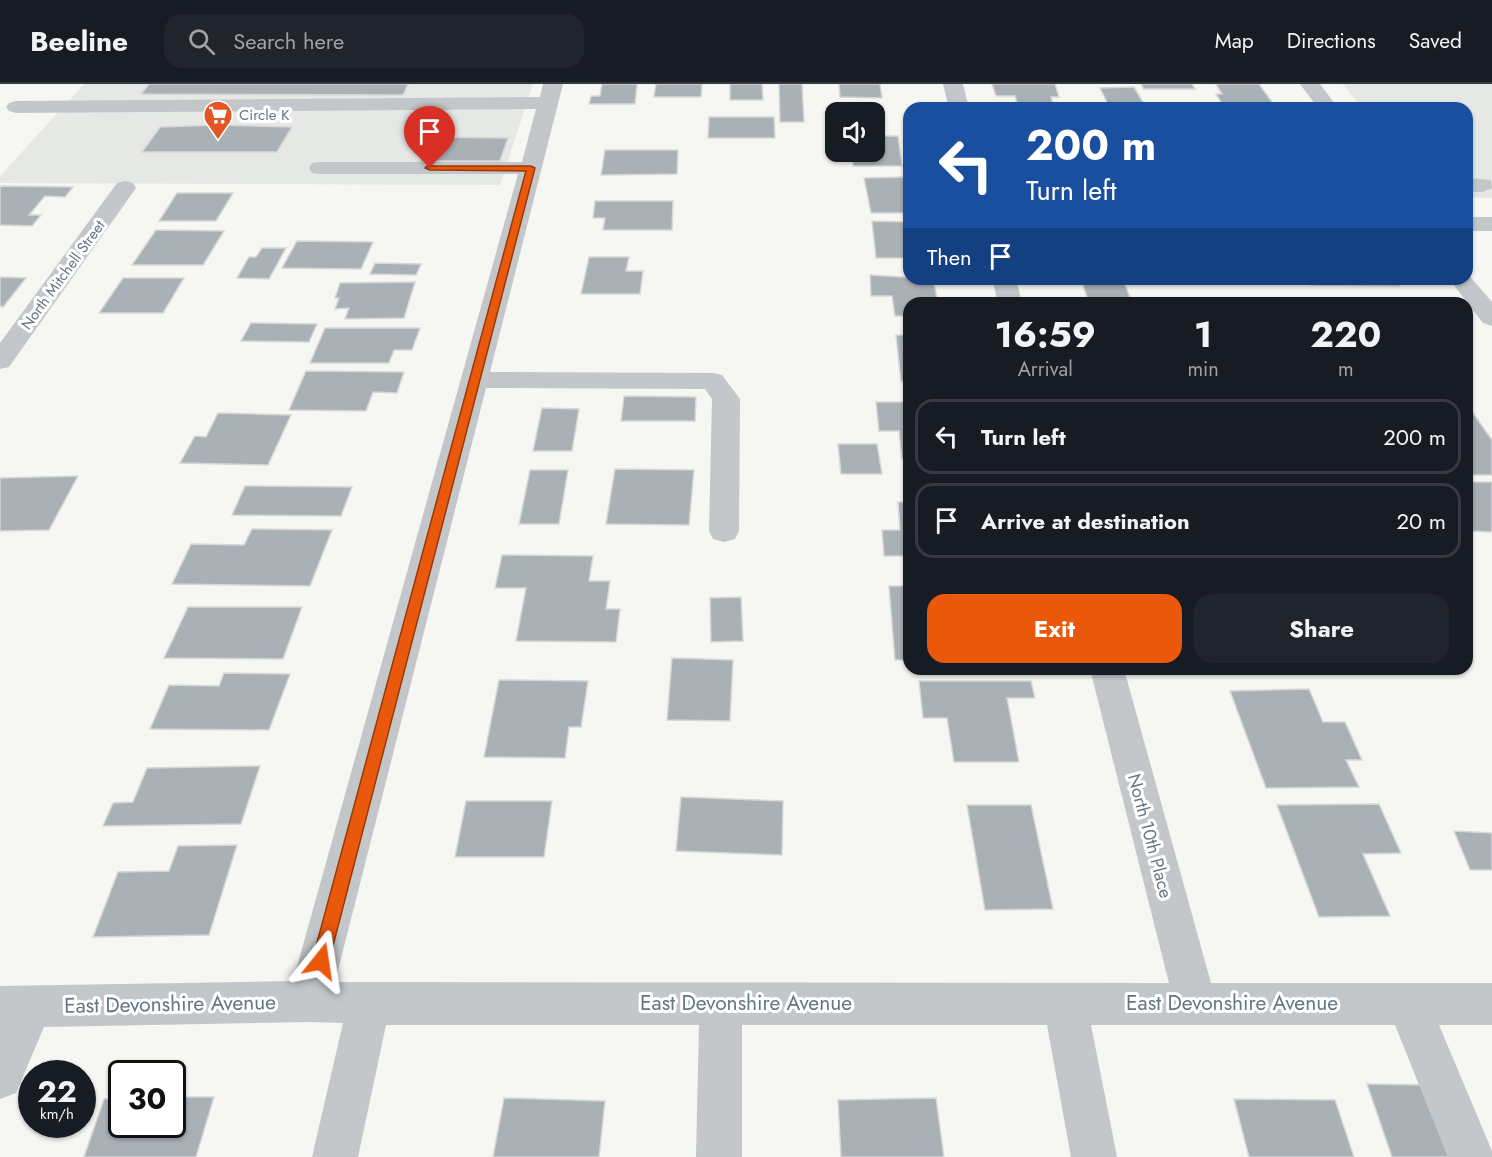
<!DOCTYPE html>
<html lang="en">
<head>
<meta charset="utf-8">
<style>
  body { margin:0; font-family:Jost,sans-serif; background:#20242c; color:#f1f3f6; height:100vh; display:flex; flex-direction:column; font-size:22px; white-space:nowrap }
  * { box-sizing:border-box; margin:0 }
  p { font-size:20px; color:#9ea1a6 }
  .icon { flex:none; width:33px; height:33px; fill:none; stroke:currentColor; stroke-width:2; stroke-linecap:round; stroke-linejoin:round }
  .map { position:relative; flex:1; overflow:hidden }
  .side { position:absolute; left:903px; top:213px; width:570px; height:378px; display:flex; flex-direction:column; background:#171b24; border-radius:18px; box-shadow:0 2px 4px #0004 }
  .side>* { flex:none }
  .hud { position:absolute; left:903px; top:18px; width:570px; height:183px; border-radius:18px; box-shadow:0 2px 4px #0004; background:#1a4fa0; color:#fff; overflow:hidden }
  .fabs { position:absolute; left:825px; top:18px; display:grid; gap:12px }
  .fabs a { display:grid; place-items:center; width:60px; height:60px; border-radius:12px; background:#171b24; box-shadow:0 2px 4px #0004; font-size:30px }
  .speed { position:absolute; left:18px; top:976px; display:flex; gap:12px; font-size:30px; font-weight:700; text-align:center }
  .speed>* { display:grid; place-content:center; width:78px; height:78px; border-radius:50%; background:#171b24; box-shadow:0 2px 4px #0004; line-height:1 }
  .speed small { font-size:15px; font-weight:400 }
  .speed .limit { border:3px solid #111; border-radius:9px; background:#fff; color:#111 }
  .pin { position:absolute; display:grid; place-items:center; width:51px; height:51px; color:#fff; margin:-62px -26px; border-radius:50% 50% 50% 0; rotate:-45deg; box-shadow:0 0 6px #0007 }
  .pin .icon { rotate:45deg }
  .me { position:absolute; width:66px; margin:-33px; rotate:15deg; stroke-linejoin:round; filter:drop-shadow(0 0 4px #0008) }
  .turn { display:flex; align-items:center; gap:21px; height:126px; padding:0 24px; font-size:27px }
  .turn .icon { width:78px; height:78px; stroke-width:2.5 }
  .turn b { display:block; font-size:42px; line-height:51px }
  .then { display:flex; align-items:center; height:57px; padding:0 24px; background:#0003; gap:12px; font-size:22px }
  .eta { display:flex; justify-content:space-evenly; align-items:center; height:102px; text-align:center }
  .eta b { font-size:36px; font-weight:700; line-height:42px }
  .action { display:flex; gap:12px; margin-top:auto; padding:12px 24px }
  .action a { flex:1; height:69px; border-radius:18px; background:#ea580c; color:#fff; font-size:24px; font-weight:700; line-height:69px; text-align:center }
  .action a+a { background:#20242c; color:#f1f3f6 }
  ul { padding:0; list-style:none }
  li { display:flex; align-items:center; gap:18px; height:75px; margin:0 12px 9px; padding:0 12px; border:3px solid #363941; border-radius:18px }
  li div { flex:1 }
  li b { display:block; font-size:22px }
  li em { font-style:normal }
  header { display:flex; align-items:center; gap:36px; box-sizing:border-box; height:84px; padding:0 30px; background:#171b24; border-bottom:2px solid #363941 }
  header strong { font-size:28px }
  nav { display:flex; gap:33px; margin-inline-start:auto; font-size:21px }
  .search { width:420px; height:54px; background:#20242c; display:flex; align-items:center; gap:15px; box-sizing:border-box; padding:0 21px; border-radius:18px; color:#9ea1a6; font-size:22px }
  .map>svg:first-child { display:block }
</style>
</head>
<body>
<header>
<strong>Beeline</strong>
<div class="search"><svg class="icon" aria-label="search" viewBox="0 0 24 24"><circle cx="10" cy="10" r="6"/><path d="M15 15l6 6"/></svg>Search here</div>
<nav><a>Map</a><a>Directions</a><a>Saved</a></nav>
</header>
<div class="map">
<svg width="1492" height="1073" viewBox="0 0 1492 1073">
  <rect width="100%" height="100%" fill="#f6f6f2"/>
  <path fill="#e6e8e6" d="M84,0H533L500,101L0,99V92Z
    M1343,0H1492V114L1467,113V24H1362Z"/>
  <path fill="#a9b1b7" stroke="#d7d7d5" stroke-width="1.5" d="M149,0H408L403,11L141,10Z
    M602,0H637L635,20H589L591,12H600Z
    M656,0H702L701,13H654Z
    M730,0H762L763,16H730Z
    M779,0H802L804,38H780Z
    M839,0H880L882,14L840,13Z
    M992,0H1055L1059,13H1051L1054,23L1018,22L1015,12H996Z
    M1141,0H1192L1195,5H1144Z
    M1216,0H1259L1274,21H1223L1216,10H1222Z
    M1134,3L1145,22L1164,24H1110L1100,4Z
    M709,33H774L775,54H708Z
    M218,41L292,43L277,68H142L160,43Z
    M874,52H898L902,82H853L852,68H874Z
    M431,53L508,54L500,77H421Z
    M605,66H678L677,90L601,91Z
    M903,93L909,129H871L864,94Z
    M0,102L73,103L65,113L45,112L29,131H41L32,142L0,141Z
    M177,109H233L216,137H159Z
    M595,117H673L672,146H603L605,134H593Z
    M872,137L909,138V174H876Z
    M156,146L224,147L203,181H132Z
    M297,157L373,158L361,185L282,184Z
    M262,164H286L269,195L237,194L249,173H256Z
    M589,173H629L626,187H643L640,210H581Z
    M375,179L421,180L416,191L370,190Z
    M870,191L933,195L938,219H909V232H895L892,212H871Z
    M0,193L26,194L3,223L0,222Z
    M123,194H184L163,229H99Z
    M1081,195H1123L1132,219H1089Z
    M1307,195H1394L1399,202L1311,201Z
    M415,198L404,234L345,235L349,224L335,225L339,214H335L340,199Z
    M251,239L317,240L309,258L241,257Z
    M325,244H420L412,266H394L389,279H310Z
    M896,251H909V298L901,297Z
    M306,287L404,288L397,309L373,308L366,327L289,326Z
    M624,312L696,313L695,337H621Z
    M876,318H909V375H902L899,347H879Z
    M542,324L579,325L572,367H533Z
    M218,329L291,331L268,381L180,379L195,352L206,353Z
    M1467,329H1473L1492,356V391H1467Z
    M838,360H877L882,390H841Z
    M615,385L694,386L689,441L606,440Z
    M530,386H568L559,440H519Z
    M78,392L49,446L0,447V394Z
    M1467,398H1492V448L1471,447L1467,439Z
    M245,402L352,403L341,432L232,431Z
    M898,418H909V472H884L882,446H900Z
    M252,445L332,446L310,502L172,500L191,460L244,461Z
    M502,471L593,472L589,497H610L606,525H620L616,558L516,557L526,504H495Z
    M889,502H909V576H895Z
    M741,513L743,557L711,558L710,514Z
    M188,523H302L283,575L164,574Z
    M672,574L733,576L730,637L667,636Z
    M224,589L290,590L269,646L150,645L169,601L219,602Z
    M499,596L588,597L581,643H569L565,674L484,673Z
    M919,597H1031L1035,614H1007L1019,678H954L947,634H923Z
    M1309,605L1323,638H1345L1362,676H1346L1359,703L1266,704L1230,607Z
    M260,682L241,740L103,742L113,719L133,718L147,684Z
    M681,713L783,717L782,771L676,767Z
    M466,717H552L544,773H455Z
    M1379,720L1401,769L1363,770L1390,832L1319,833L1277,721Z
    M967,721H1031L1053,825L985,826Z
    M1454,747L1492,749V786H1470Z
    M237,761L209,851L93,853L118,788L169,787L178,762Z
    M1367,1000L1425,1001L1451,1073H1392Z
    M172,1013H214L196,1073H84L104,1015L122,1014V1041H172Z
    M504,1014L605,1017L599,1073H493Z
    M936,1014L944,1073H841L838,1016Z
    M1234,1015L1335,1016L1354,1073H1249Z"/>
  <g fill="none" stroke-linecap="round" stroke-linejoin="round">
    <path fill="#c3c7ca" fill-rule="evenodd" d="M543,0H563L490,288L713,289L722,291L740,315L739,447L735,455L724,458L713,455L709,447L712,315L705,305L486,304L335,898L1169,899L1090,585H1124L1211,899H1492V941H1439L1492,1067V1073H1448L1395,941H1091L1117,1073H1071L1047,941H742V1073H696L699,941H386L358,1073H312L343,939L309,938L44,943L16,1009L0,1015V902L293,897L518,90H320L312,89L309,84L312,79L320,78H522L536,25L16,29L9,27L6,23L9,19L16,17L540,13Z
      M943,0H963L969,24H949Z
      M1300,0H1320L1338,24H1318Z
      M1467,94L1491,96L1492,104L1483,108H1467Z
      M125,97L133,99L136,104L9,283L0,285V259L117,99Z
      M1467,133H1492V147H1467Z
      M1467,189L1492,218V242L1483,239L1449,195H1467Z
      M992,195H1016L1022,219H998Z"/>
  </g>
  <path fill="#ea580c" stroke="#983908" stroke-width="1.5" d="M427,82H531L535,84L329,877L327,883L321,885L314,883L312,877L526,87L430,86L425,84Z"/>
  <defs>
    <g id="supermarket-pin" transform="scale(1.5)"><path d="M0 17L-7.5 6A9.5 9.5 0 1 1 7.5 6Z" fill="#e45624" stroke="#fff"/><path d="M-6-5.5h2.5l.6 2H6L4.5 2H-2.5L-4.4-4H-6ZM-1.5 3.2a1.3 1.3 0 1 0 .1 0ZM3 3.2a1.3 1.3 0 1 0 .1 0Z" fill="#fff"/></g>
  </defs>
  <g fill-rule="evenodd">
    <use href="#supermarket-pin" x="218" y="31"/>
  </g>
  <g text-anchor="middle" stroke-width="6" stroke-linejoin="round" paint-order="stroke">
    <g font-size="15" fill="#657584" stroke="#fff" text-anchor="start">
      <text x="239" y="36">Circle K</text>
    </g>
    <g font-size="15" fill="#657584" stroke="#fff">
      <text transform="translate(63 191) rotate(-54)" y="5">North Mitchell Street</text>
    </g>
    <g font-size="18" fill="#657584" stroke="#fff">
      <text transform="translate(1150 752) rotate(75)" y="6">North 10th Place</text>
    </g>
    <g font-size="21" fill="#657584" stroke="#fff">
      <text x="746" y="926">East Devonshire Avenue</text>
      <text x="1232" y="926">East Devonshire Avenue</text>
      <text transform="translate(170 920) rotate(-1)" y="7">East Devonshire Avenue</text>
    </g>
  </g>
</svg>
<div class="fabs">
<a><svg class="icon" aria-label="sound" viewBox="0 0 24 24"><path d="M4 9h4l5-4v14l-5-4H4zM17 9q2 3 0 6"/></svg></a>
</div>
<div class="speed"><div>22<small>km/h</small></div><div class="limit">30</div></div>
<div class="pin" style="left:430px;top:84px;background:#d93025"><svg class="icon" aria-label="arrive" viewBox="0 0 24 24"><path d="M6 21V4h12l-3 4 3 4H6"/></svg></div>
<svg class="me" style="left:321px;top:877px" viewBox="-20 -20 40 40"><path d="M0-17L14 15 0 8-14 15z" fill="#ea580c" stroke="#fff" stroke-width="4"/></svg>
<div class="hud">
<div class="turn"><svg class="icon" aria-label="left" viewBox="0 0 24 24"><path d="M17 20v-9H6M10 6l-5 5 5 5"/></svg><div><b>200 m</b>Turn left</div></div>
<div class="then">Then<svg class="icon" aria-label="arrive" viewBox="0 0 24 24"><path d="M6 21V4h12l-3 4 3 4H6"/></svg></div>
</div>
<section class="side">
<div class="eta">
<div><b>16:59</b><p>Arrival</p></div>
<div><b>1</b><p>min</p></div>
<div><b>220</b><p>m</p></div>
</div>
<ul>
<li><svg class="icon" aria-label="left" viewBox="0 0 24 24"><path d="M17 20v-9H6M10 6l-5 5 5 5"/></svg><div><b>Turn left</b></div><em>200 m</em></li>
<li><svg class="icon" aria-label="arrive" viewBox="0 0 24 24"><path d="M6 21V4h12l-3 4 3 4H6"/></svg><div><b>Arrive at destination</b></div><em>20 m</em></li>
</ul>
<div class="action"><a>Exit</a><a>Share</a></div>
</section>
</div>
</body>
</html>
